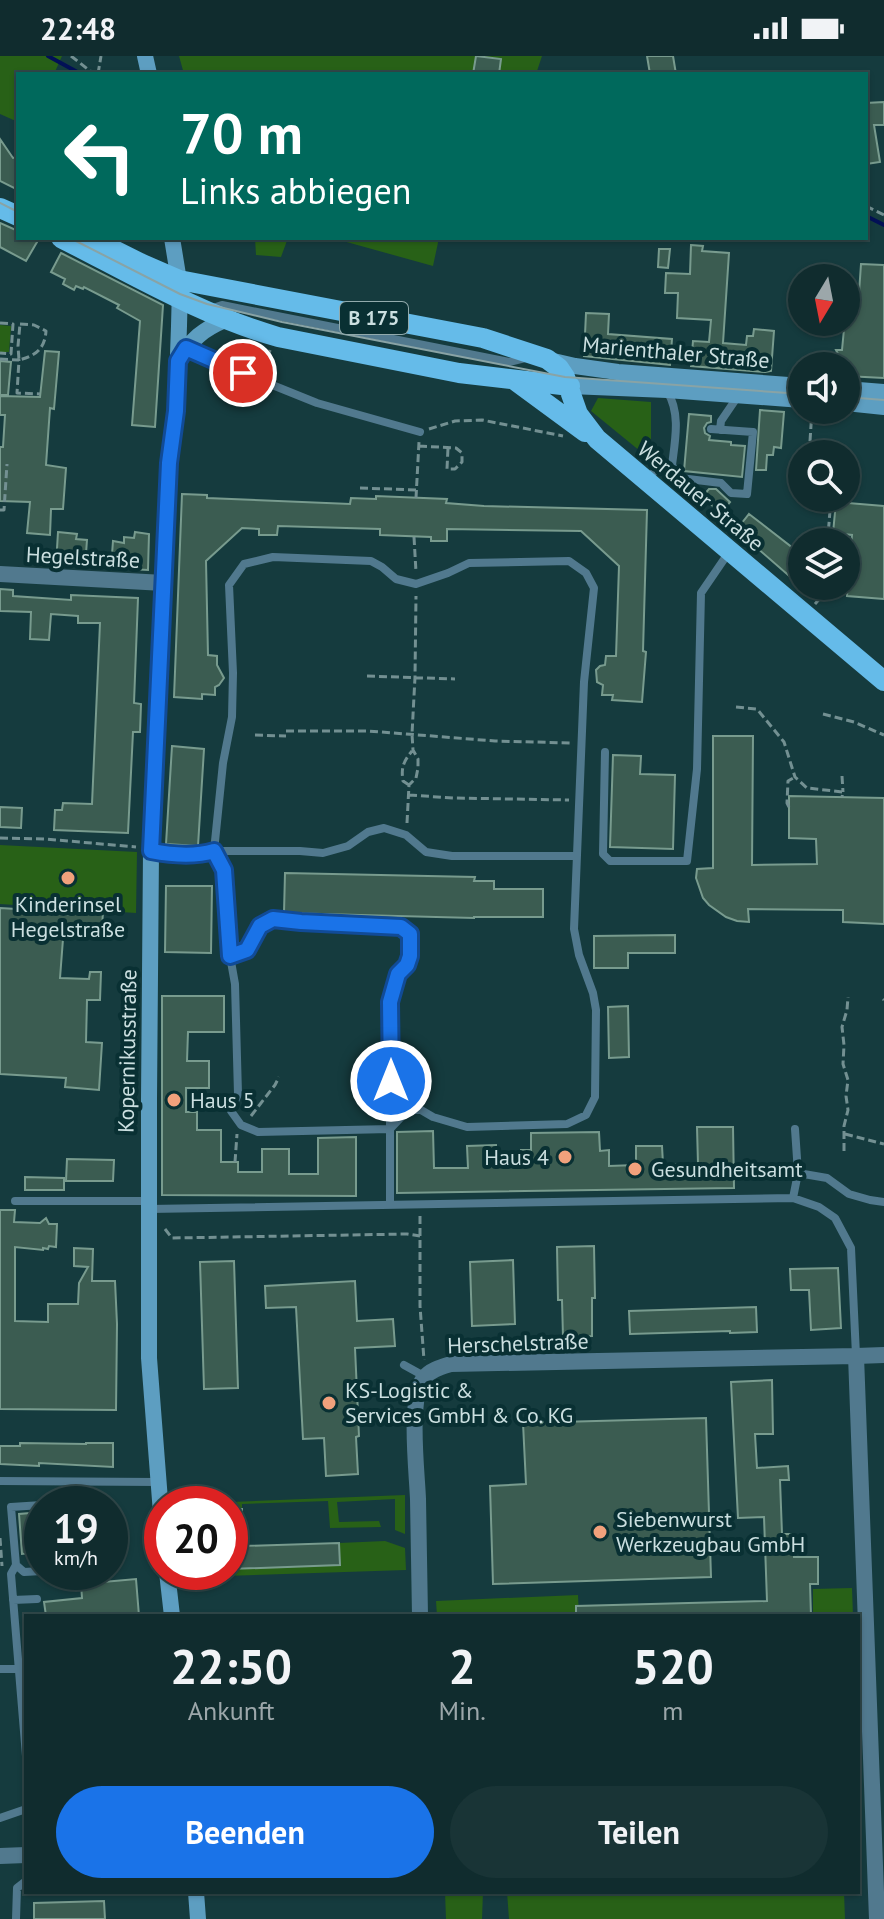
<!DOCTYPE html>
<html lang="de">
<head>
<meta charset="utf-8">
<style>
  body { margin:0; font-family:"PT Sans",sans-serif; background:#193436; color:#f1f3f6; height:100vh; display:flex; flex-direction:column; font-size:30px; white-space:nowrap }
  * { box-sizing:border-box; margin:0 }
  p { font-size:26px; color:#9ca7aa }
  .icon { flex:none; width:44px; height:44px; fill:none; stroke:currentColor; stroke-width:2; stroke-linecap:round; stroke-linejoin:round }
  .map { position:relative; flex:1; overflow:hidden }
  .panel { position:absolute; left:24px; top:1558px; width:836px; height:280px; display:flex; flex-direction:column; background:#102c2e; border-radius:0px; box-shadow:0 2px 6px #0004,0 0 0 2px #30484a }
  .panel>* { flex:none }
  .banner { position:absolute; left:16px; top:16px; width:852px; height:168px; border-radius:0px; box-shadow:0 2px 6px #0004,0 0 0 2px #30484a; background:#00695c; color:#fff; overflow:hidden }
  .needle { width:52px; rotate:190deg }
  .fabs { position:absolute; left:788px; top:208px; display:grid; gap:16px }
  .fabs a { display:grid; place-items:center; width:72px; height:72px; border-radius:50%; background:#102c2e; box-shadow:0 2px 6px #0004,0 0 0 2px #30484a; font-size:40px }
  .speed { position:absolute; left:24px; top:1430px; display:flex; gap:16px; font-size:40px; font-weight:700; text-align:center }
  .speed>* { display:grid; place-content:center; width:104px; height:104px; border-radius:50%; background:#102c2e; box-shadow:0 2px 6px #0004,0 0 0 2px #30484a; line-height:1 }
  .speed small { font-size:20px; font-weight:400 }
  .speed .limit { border:12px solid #d22; background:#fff; color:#111 }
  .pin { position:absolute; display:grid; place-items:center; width:68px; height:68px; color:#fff; margin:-34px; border:4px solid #fff; border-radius:50%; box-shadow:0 2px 8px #0007 }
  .me { position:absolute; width:88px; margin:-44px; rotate:0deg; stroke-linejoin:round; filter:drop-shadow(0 0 6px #0008) }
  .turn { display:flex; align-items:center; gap:28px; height:168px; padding:0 32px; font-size:36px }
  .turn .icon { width:104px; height:104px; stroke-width:2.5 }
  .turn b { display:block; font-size:56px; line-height:68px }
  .eta { display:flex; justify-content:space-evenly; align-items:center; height:136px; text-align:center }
  .eta b { font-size:48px; font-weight:600; line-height:56px }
  .button { display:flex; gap:16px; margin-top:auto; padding:16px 32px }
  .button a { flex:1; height:92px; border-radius:48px; background:#1a73e8; color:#fff; font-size:32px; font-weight:600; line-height:92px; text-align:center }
  .button a+a { background:#193436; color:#f1f3f6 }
  .status { display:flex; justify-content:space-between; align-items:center; height:56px; padding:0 40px; background:#102c2e; direction:ltr }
  .status svg { height:22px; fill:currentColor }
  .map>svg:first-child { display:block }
</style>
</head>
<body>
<div class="status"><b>22:48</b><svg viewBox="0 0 49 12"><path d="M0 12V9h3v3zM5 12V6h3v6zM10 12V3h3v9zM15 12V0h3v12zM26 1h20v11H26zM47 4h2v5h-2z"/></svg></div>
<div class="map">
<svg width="884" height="1863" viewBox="0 0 884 1863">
  <rect width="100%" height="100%" fill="#153b3e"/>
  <path fill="#286117" d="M0,0H62L54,18H18V66L0,58Z
    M179,0H542L536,18H184Z
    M255,182H288L281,201L256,199Z
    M343,182H439L433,210L343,185Z
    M0,269L11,270L9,296H0Z
    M598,342L651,346V404L591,355Z
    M0,789L137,796L136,857L0,848Z
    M405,1439V1478L395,1474V1443L337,1446L339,1466L379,1465L381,1471L330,1472L328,1445L242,1448V1453H230V1448H181Z
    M385,1485L405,1492L406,1514L192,1521L191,1516H230V1513L340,1508L339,1487Z
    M852,1532L853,1560H813V1533Z
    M578,1539L579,1560H437L436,1545Z
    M445,1836H483L482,1863H446Z
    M507,1836H844L845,1863H509Z"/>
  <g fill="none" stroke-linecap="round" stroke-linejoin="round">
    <path stroke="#021056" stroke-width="4" d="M48,0L81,18
      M866,160L884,169
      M657,182L691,184L704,182"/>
  </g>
  <path fill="#3b5c51" stroke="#789b8e" stroke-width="2" d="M476,0L501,3L499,18H473Z
    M647,0H673L676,18H650Z
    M884,46V69H874L880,106L866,108V47Z
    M0,83L13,102L18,101V134L0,125Z
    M0,167L18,175V182H30L37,186L26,205L0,191Z
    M691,189L703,190L702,195L729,197L723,287L746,289L747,280H753L754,273L774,275L771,315L765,316L691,310L693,285L709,286L711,264L677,262L678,237H665L666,217L690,218Z
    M659,193H670L668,212L658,211Z
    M61,197L163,249L155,371L132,369L140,265L117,252L119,249L84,231L83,233L76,230L74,234L63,228L65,223L51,216Z
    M861,208L884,209V322L846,320V310H838L839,300L836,294H842L846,252H858Z
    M586,257L609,258L608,278L672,283L670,309L584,300Z
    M45,295L59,296L54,353L50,352L46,409L66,412L63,453H51L50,479L27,477L30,446L0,445V391H3L5,359H0V340L40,341Z
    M0,305L11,306L8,339H0Z
    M760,354L784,356L781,392L774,391L773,399H767L766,414H756Z
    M689,358L711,360V366L707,367L704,372L705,377L710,380L709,384L731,386V389L745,390L742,421L684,415Z
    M709,433H716L730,446L721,457L702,441Z
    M182,438L207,439V442L350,448L351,442L376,443V440L447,443L446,447L484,450L647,454L643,595L646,596L642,646L612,644L613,639H602L603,629L597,626L596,614L600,610L605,609L606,600H616L619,510L581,475L447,473V485H431V481L380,479V473L278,470L277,479H259V473L242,472L206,505L208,599L217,600V609L224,622L219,629L215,631V639L202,638V643L174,641Z
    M836,446L884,450V543L847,540L852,479L833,477Z
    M749,458L793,492L796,488L802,493V531L756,491L754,493L734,477Z
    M58,476L77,478L76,483L87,484L85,511L56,509Z
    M135,476L149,478L148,514L111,512L113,485L124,487V481L134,482Z
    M0,533L13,534V540L71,544V539L138,542L134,647L141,648L140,676H133L128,777L54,774L55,754H62L63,747L92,748L100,567H78V560L51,558L49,584L30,583L31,556L0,555Z
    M713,680H753L752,809L817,808L816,783L789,782V740L884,742V868L843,866V854L748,853L749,866L737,865L726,861L709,849L703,842L696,822L697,813L713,812Z
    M172,690L204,693L198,790L166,788Z
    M613,699L641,700L640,718L675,719L673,793L610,791Z
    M0,751L22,752L21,772L0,771Z
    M285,817L475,821L474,825H494V833H543V861H474V862L284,857Z
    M166,830H212L211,897L165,896Z
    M0,852L16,853V855L72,859V855L103,856L102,871L64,870L60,922L89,923L90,916H101L100,944H87L86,986L102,987L99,1034L65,1031L66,1022L0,1018Z
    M675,879V897H628V912H594V880Z
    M162,940H224V976H188L187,1005H209V1032H186V1056H197V1074H221V1106H238V1116H262V1093H289V1118H318V1082L356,1081V1140L162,1139Z
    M628,950L629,1001L609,1002L608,951Z
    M697,1071H733L734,1132L397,1137V1076L433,1075L434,1112H468L467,1090L496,1089L497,1111L522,1110L521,1094H531V1077L599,1076L600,1095L609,1094V1110L636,1109V1090H662L663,1108H698Z
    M67,1103L114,1104L113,1125H66Z
    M25,1121L64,1122V1134H25Z
    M0,1154H15L14,1166L40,1167L46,1162L49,1168H57L56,1191L49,1190L48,1193L43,1192V1194L15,1191V1265L48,1266V1248H78L79,1227L88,1211L74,1210V1192L93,1193L92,1225H115L117,1268L116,1354L0,1353Z
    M594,1190L595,1242H592V1280L563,1281L562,1244H558L557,1191Z
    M513,1204L515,1268L472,1270L470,1206Z
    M234,1205L238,1332L204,1333L200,1206Z
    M838,1212L841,1272L811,1274L809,1234H791L790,1213Z
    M355,1225L357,1265L393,1263L395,1290L355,1292L359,1380L356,1381L358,1418L326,1420L324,1382L303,1383L296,1251L266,1252L265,1230Z
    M756,1251L757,1276L730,1277V1275L630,1278L629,1255Z
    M772,1324L773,1378H755L757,1412L788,1410L789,1424H780L782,1478H793L794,1501H818V1528H810L811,1560H576V1550L767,1545L764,1461L738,1462L731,1326Z
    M706,1362L711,1521L493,1528L490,1430L526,1428L523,1367Z
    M20,1387L86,1388V1387H113V1411L39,1407V1410L0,1408V1390H20Z
    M230,1453H242V1490L339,1487L340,1509L230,1513Z
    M42,1456V1496L22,1498L19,1458Z
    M136,1523L139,1560H46L44,1546L82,1542L81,1528Z
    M104,1845L105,1863H34V1847Z"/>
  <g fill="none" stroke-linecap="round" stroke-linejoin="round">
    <path stroke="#739092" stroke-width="3" stroke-dasharray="8 4" stroke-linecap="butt" d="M71,0L94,18
      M98,18L101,0
      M866,150L884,159
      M0,267L13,268L11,298L0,297
      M20,268L34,269L46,275C45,292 36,300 19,304L18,290Z
      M0,303L19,304L17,337L40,338
      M265,313L270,294
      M429,373L455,365L482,364L563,380
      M810,385L812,354
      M419,390L456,392L462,397V406L455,413H447L448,392
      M360,432L417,434
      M416,442L419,386
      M831,442L828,480L849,482L846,505
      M0,454H4L7,408
      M414,481L416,516
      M815,548L831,530
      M367,620L455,623
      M736,651L757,653L784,686L795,721L807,732L843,736L842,741
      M823,658L854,666L884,679
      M286,675H368L495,685L571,687
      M255,679L286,680
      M842,720L843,736
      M409,729L403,725C401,712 403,706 412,695
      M409,739L453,742L569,744
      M789,751L787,747L788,725L795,721
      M407,767L409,729L416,722L418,712V703L413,694L412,678L415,621L416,540
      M0,782L45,783L136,791
      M883,943L884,944
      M251,1060L275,1029L279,1021
      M845,1078L884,1088
      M844,1095V1070L848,1054L846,1040L848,1024L843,1008L844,989L842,971L847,954L848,941
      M235,1106L237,1078
      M420,1160V1250L424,1304
      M165,1173L172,1182L407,1178L420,1180
      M0,1482L2,1510"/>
    <path stroke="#51798e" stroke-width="8" d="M213,252L222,249L494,303L509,306L525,302
      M188,293L203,301L317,347L420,376
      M831,310L832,300
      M720,374L721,365L738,340
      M672,409L680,422L721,427L731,437L747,438L753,376L711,373
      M648,423L660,409H672C675,385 681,357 667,335
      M605,696L603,798L610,805H687L697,713L701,537L729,496
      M151,795C172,799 194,801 214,795H300L323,797L348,790L368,776L384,772L406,779L426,796L452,800H577
      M230,900L247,894L260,870L273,863L301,866L401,871L410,878V900L407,909L398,918L390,946V1073L258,1076L241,1069L231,1055L238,1038L235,928L230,900L224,814L214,795L223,707L232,661L233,617L229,529L244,508L273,501L371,505L382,511L396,523L416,528L448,517L469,507L569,505L586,517L594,532L584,626L574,873L579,899L593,937L596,954L595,1041L586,1059L567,1068L467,1071L433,1061L421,1054H408L390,1073V1149
      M798,1117L827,1122L849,1138L870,1144L884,1146
      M793,1142L798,1117L795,1073
      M15,1145H148
      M149,1153L793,1142L819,1151L835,1162L851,1192L856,1299
      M404,1309L424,1320
      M0,1425L158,1426
      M58,1448H82
      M16,1509L24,1516L42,1515
      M13,1544L37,1543
      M0,1613H18
      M26,1700L11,1518L16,1509L11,1451L42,1449
      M0,1762L26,1753
      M16,1863L17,1832L26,1825"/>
    <path stroke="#51798e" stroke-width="16" d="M0,518L164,527
      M856,1300L884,1299
      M420,1560C419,1521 419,1482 418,1443C417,1416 408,1342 424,1322C430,1314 441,1311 451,1308L856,1300L877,1863
      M0,1800L26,1799"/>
    <path stroke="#5d9ec1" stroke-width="16" d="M145,0L149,18
      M179,304C192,283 202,274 225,264
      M549,304L575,310L618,316L802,330
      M570,330L667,334L802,344
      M846,333L884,336
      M846,347L884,351
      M162,1470L149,1302V1043L151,795L168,425L176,355L179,270L180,231L172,182
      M167,1516L172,1560
      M196,1836L198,1863"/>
    <path stroke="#65bbe9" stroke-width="20" d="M0,152L18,160
      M61,182C132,218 201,259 278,281L459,317L570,330
      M90,182L140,207L179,224L483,282L547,303L559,312L565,321L578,358L597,383L884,625
      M517,326L585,376"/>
    <path stroke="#89a3a5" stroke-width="2" d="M0,147L18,156
      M70,182L180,238L207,248L282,266L565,321L802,338
      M846,341L884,344"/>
  </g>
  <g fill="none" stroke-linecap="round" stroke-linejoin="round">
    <g stroke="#114b97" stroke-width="20">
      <path id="route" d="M243,317L186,292L178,305L176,355L169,407L151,795C172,799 194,801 214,795L224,814L230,900L247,894L260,870L273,863L301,866L401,871L410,878V900L407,909L398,918L390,946L391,1025"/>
    </g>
    <use href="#route" stroke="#1a73e8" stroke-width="14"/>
  </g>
  <g fill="#f1a17c" stroke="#093033" stroke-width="3">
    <circle cx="68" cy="822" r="8"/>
    <circle cx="174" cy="1044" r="8"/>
    <circle cx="565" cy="1101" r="8"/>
    <circle cx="635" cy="1113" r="8"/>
    <circle cx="329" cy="1347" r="8"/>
    <circle cx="600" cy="1476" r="8"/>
  </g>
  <g text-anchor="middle" stroke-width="8" stroke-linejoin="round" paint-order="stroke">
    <rect fill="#093033" stroke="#91aaac" stroke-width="2" x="340" y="246" width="68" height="32" rx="6"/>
    <g font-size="20" font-weight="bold" fill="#cbdfe0">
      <text x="374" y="269">B 175</text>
    </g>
    <g font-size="22" fill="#cbdfe0" stroke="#093033">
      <text transform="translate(676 296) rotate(5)" y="8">Marienthaler Straße</text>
      <text transform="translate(701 440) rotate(40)" y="8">Werdauer Straße</text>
      <text transform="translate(83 501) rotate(3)" y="8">Hegelstraße</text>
      <text transform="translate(127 995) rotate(-89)" y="8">Kopernikusstraße</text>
      <text transform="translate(518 1287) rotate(-2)" y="8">Herschelstraße</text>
    </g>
    <g font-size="22" fill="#cbdfe0" stroke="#093033" text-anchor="start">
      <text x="68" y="856" text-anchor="middle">Kinderinsel<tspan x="68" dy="25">Hegelstraße</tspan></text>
      <text x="190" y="1052">Haus 5</text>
      <text x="549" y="1109" text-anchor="end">Haus 4</text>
      <text x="651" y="1121">Gesundheitsamt</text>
      <text x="345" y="1342">KS-Logistic &amp;<tspan x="345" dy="25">Services GmbH &amp; Co. KG</tspan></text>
      <text x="616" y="1471">Siebenwurst<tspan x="616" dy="25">Werkzeugbau GmbH</tspan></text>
    </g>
  </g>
</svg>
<div class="fabs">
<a><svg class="needle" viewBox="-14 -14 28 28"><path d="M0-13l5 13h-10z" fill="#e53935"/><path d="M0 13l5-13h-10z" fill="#9ca7aa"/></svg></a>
<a><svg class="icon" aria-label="sound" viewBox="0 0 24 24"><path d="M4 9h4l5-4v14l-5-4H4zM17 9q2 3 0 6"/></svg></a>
<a><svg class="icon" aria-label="search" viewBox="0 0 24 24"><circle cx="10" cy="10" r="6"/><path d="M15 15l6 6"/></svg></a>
<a><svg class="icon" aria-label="layers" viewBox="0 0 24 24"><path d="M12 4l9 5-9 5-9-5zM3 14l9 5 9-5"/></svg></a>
</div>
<div class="speed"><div>19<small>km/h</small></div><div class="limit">20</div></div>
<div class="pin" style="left:243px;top:317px;background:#d93025"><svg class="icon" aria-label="arrive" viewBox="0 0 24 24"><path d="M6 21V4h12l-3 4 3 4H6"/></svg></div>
<svg class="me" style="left:391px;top:1025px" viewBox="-20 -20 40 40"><circle r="17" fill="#1a73e8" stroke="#fff" stroke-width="3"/><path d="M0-11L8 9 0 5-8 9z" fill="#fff"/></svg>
<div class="banner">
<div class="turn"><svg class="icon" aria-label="left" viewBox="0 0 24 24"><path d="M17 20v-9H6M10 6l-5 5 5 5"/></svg><div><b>70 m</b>Links abbiegen</div></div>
</div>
<section class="panel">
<div class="eta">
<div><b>22:50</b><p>Ankunft</p></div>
<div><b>2</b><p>Min.</p></div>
<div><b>520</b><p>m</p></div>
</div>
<div class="button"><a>Beenden</a><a>Teilen</a></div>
</section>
</div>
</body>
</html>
